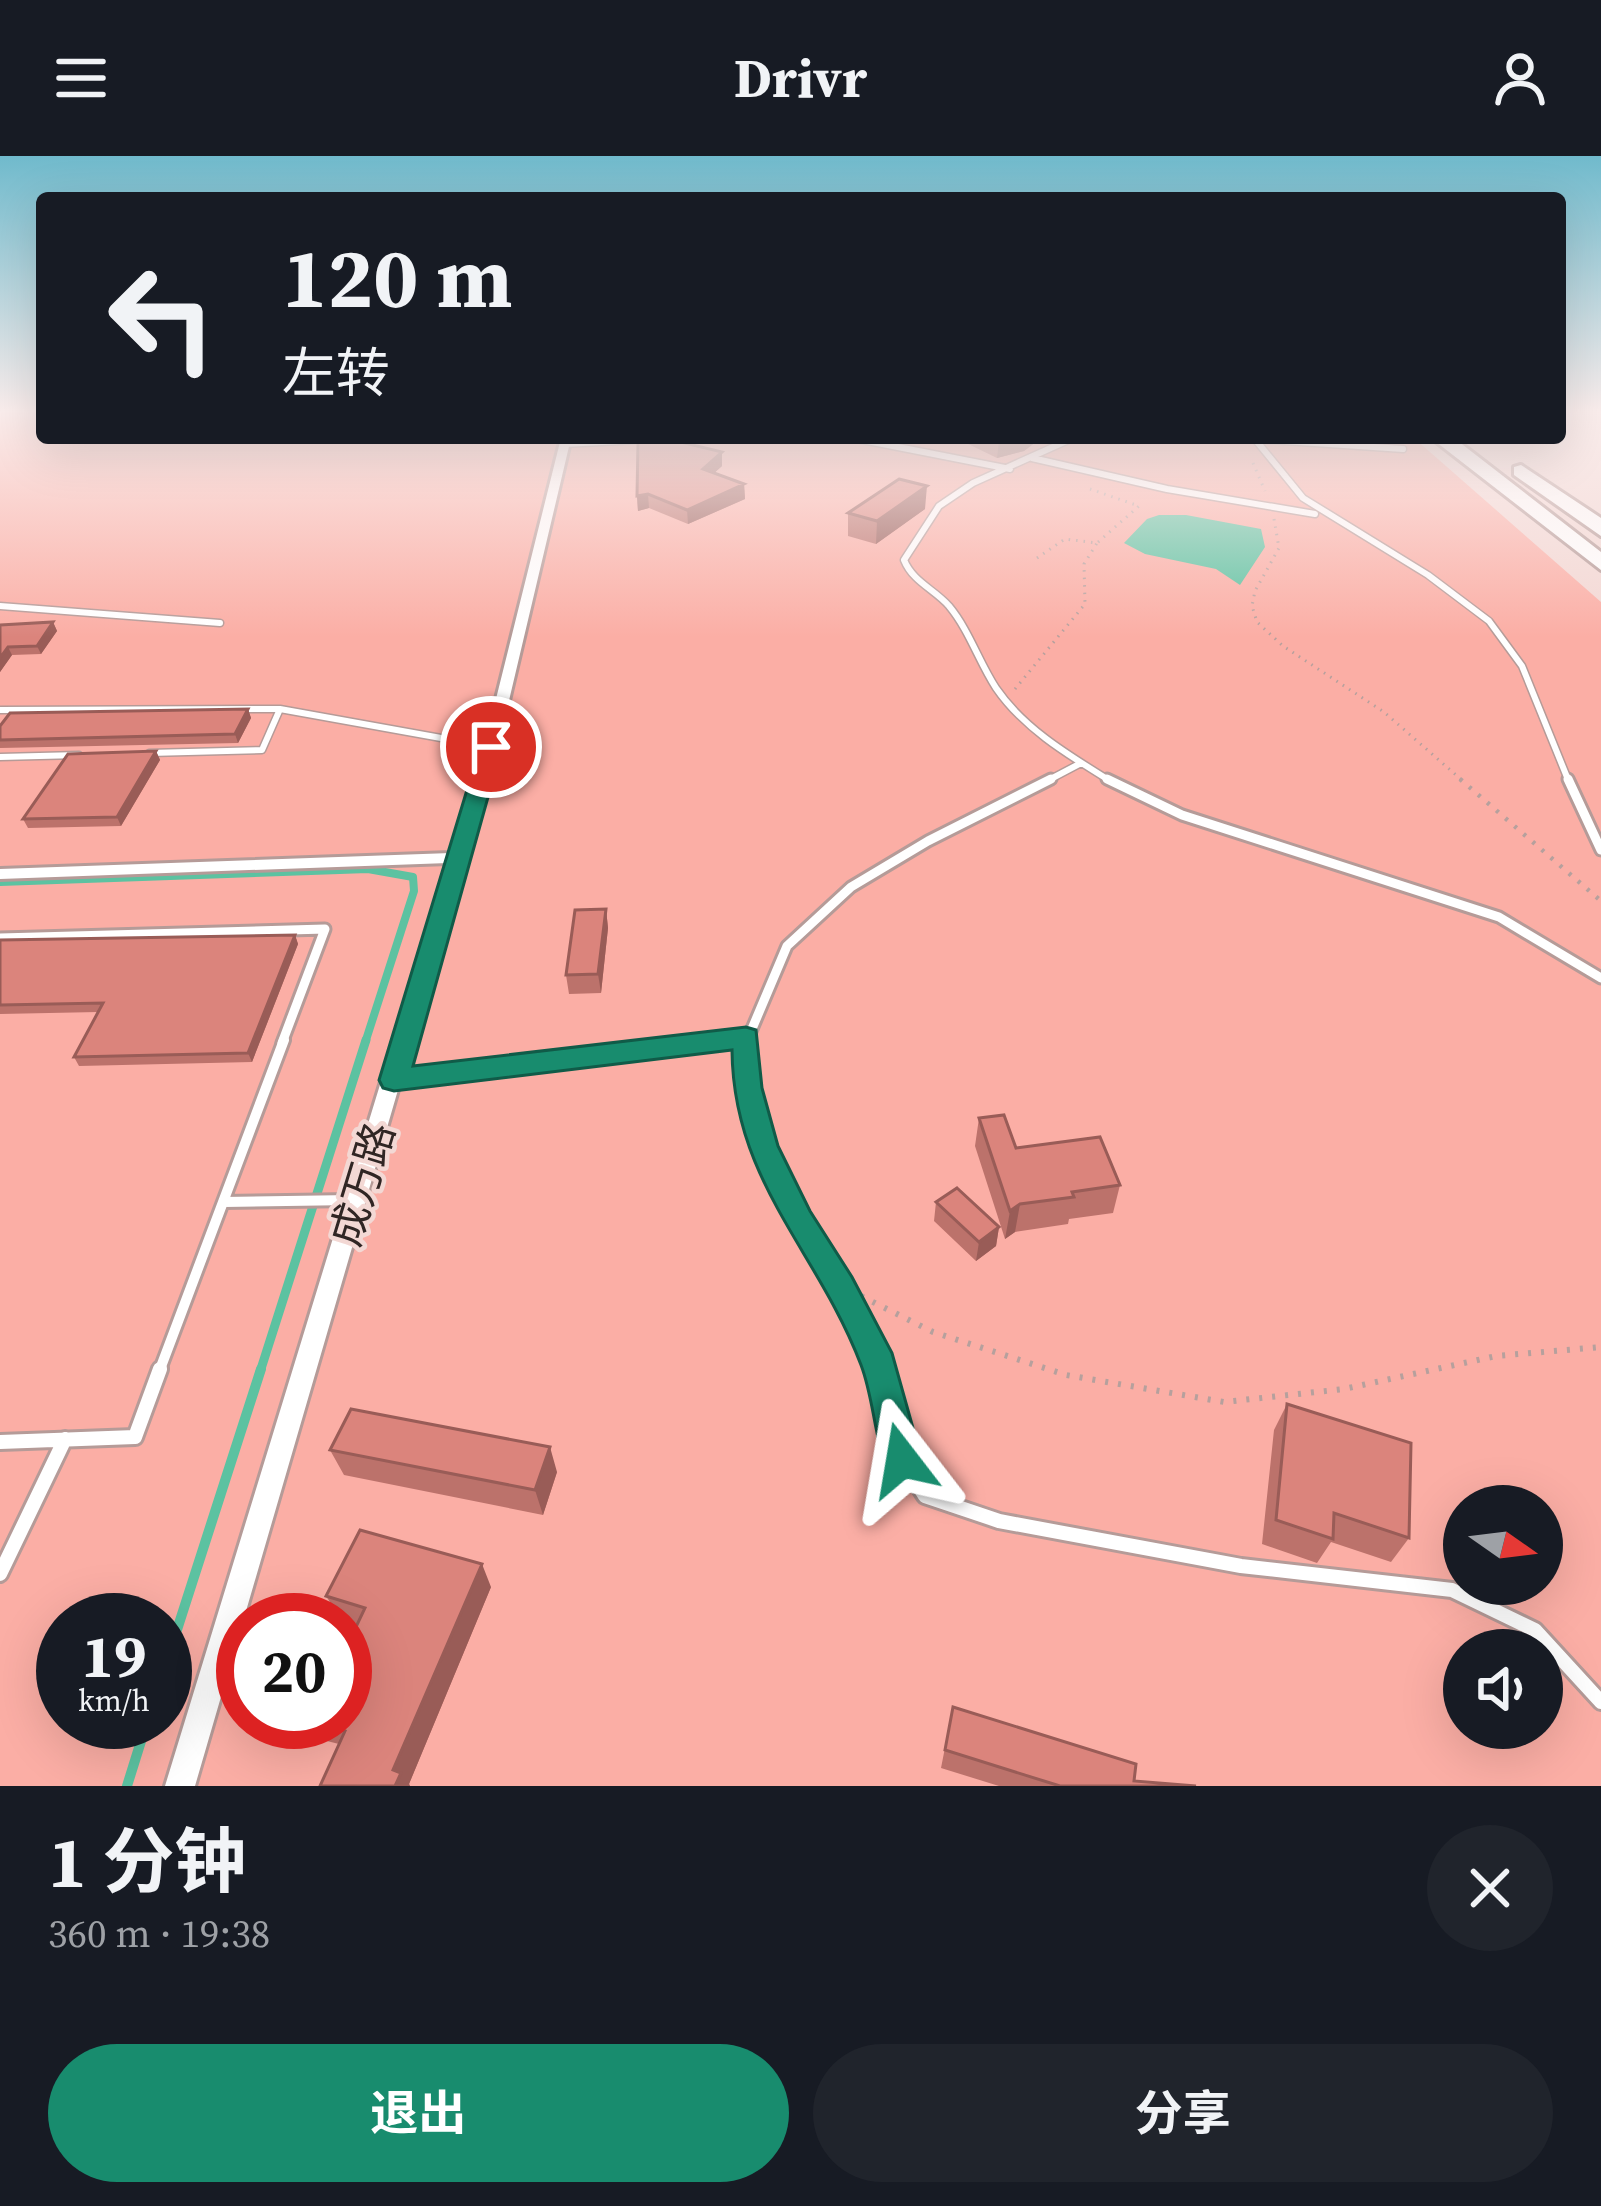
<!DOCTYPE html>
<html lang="zh">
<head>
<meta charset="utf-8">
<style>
  body { margin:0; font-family:"Source Serif 4","Noto Sans SC",serif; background:#20242c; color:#f1f3f6; height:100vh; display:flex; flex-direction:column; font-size:45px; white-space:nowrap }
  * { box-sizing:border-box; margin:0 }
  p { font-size:39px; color:#9ea1a6 }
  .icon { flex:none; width:66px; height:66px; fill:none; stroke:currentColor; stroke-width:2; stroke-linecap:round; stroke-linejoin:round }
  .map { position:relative; height:1630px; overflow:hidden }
  .sheet { display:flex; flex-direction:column; background:#171b24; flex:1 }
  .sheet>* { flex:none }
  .top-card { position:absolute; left:36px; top:36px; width:1530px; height:252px; border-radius:12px; box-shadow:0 12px 48px #0002; background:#171b24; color:#f1f3f6; overflow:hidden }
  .needle { width:78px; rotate:104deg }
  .controls { position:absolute; left:1443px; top:1329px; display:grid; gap:24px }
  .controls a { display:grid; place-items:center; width:120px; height:120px; border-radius:50%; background:#171b24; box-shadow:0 12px 48px #0002; font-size:60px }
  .speed { position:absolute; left:36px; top:1437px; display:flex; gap:24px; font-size:60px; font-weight:700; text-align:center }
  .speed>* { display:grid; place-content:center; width:156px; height:156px; border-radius:50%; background:#171b24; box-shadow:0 12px 48px #0002; line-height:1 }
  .speed small { font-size:30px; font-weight:400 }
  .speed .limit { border:18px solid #d22; background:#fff; color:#111 }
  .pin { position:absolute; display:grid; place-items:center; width:102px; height:102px; color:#fff; margin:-51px; border:6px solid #fff; border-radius:50%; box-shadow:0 3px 12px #0007 }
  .me { position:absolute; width:132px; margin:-66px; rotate:346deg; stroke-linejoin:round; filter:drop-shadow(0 0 9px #0008) }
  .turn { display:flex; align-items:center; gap:42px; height:252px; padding:0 48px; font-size:54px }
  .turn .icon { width:156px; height:156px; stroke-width:2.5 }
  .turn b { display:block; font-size:84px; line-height:102px }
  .round { display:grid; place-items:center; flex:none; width:126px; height:126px; border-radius:63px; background:#20242c }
  .summary { display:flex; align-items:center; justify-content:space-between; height:204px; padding:0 48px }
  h1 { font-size:72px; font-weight:700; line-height:90px }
  .action { display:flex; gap:24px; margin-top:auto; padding:24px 48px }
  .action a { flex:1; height:138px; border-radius:72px; background:#188c6e; color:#fff; font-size:48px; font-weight:700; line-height:138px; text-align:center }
  .action a+a { background:#20242c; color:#f1f3f6 }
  header { display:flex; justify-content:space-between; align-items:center; height:156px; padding:0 48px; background:#171b24; font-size:54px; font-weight:700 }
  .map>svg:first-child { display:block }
</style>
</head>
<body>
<header><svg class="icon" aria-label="menu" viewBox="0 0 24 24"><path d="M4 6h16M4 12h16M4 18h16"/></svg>Drivr<svg class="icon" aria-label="person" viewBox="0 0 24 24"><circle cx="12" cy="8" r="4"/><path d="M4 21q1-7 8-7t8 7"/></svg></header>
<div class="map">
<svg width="1601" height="1630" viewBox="0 0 1601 1630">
  <rect width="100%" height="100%" fill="#f3d8d4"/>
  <path fill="#fbaea5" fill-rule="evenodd" d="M0,253H42V282H1414L1601,446V1630H0ZM1464,1350H1542V1428H1464ZM63,1464H165V1566H63ZM243,1464H345V1566H243ZM1464,1494H1542V1572H1464Z"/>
  <path fill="#5cc2a1" d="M1159,359H1186L1261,373L1265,391L1240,429L1216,413L1145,398L1124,387L1147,363Z"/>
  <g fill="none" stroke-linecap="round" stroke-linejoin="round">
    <path stroke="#5cc2a1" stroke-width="8" d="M0,726L368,713L413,721L414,735L365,887"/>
    <path stroke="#5cc2a1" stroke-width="9" d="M260,1216L366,884"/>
    <path stroke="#5cc2a1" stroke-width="10" d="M165,1511L261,1213
      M127,1630L147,1566"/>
    <g stroke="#b59b98" stroke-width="9">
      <path id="service-far3" d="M852,282L1010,313
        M1073,282L973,327L939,350L904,404C913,426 934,433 949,450C969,474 979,506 996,532C1024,573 1070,600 1112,626
        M1254,282L1303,342L1428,419L1489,465L1522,510L1569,626
        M1255,283L1403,293
        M565,288L674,282
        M1032,302L1167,333L1315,358
        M0,450L220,467
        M0,554L280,553L491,591
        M149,597L262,594L280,553
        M0,601L79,599
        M1045,626L1081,607"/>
    </g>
    <g stroke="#b59b98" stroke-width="15">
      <path id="service-far2" d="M1107,623L1182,659L1499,761L1601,822
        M1568,623L1601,694
        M0,782L325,773L282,887
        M699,887L746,881
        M746,887L787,790L851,731L928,685L1051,623"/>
    </g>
    <g stroke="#b59b98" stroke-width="16">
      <path id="service-far1" d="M746,884L747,932L762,990L881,1216
        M394,924L724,884
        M224,1046L352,1044
        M159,1216L284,884"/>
    </g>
    <g stroke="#b59b98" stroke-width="20">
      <path id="service" d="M880,1213L902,1304L925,1340L999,1365L1241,1410L1452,1434L1535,1474L1601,1546
        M0,1286L135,1281L160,1213
        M0,1418L65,1283"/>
    </g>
    <g stroke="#b59b98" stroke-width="6">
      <path id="minor" d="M561,282H571L498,591L195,1630H165L448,707L0,723V713L451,697L484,591Z"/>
    </g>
    <g stroke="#b59b98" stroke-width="6">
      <path id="motorway" d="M1431,282H1454L1601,396V414Z
        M1521,309L1601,362V380L1514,319V311Z"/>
    </g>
    <path stroke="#b6a09d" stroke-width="3" stroke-dasharray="1.5 6" stroke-linecap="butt" d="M1253,307L1265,335
      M1274,363L1279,392L1255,435L1252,450L1257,466L1283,490L1384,556L1464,626
      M1037,402L1065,383L1097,387L1139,350L1090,333
      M1015,533L1085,448L1084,408L1097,387"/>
    <path stroke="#b6a09d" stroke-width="4.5" stroke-dasharray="3 9" stroke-linecap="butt" d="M1460,623L1601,745"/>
    <path stroke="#b6a09d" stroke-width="6" stroke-dasharray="3 10" stroke-linecap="butt" d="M861,1140L933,1176L1066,1219L1224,1246L1344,1233L1496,1200L1601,1191"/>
    <use href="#service-far3" stroke="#fff" stroke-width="6"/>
    <use href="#service-far2" stroke="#fff" stroke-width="9"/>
    <use href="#service-far1" stroke="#fff" stroke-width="10"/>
    <use href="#service" stroke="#fff" stroke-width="14"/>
    <use href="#minor" fill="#fff" fill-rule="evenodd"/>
    <use href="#motorway" fill="#fff" fill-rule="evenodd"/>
  </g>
  <path fill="#bc726b" d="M895,282H936L931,287Z
    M956,282H1041L1024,295L997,302Z
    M722,296V310L714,317L744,328L745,343L688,368L649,352L638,355L637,340Z
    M925,353L876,388L848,380V357Z
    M53,466L57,475L41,498L12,499L0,516V469Z
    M248,553L251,562L238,587L0,592V570Z
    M156,595L160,604L121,670L28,672L23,663Z
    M606,753L608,772L601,837L569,838L566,819Z
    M295,779L298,788L252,906L79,910L74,901L98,856L0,858V784Z
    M979,962L1016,992L1120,1029L1113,1057L1069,1063L1068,1068L1015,1076L1005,1083L975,990Z
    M936,1046L999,1071L996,1090L976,1105L934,1065Z
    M1287,1248L1409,1382L1391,1406L1331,1386L1317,1407L1262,1388L1274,1274Z
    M330,1294L557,1316L543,1359L344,1319Z
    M491,1431L409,1628L410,1630H320L339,1588L327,1585L312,1566H345L357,1468L341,1463L326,1440Z
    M953,1551L1134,1625L1196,1630H999L941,1612Z"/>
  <path fill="#995c57" d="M1012,282H1041L1024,295L997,302L999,285Z
    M722,296V310L703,327V313Z
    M744,328L745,343L688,368L687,354Z
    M927,330L925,353L876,388L877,365Z
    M648,338L649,352L638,355L637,340Z
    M53,466L57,475L41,498L37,490Z
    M8,491L12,499L0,516V502Z
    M248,553L251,562L238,587L235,578Z
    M156,595L160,604L121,670L117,661Z
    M606,753L608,772L601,837L598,818Z
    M295,779L298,788L252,906L248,897Z
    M1020,1048L1015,1076L1005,1083L1010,1055Z
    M999,1071L996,1090L976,1105L979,1086Z
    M550,1291L557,1316L543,1359L535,1334Z
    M482,1408L491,1431L409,1628L410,1630H395L393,1614Z"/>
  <path fill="#db847c" stroke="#995c57" stroke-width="3" d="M649,282H664L722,296L703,313L744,328L687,354L648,338L637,340L638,286Z
    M899,323L927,330L877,365L848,357Z
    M53,466L37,490L8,491L0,502V469Z
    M248,553L235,578L0,584V570L10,557Z
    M156,595L117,661L23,663L68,598Z
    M606,753L598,818L566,819L575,754Z
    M295,779L248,897L74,901L103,847L0,849V784Z
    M1004,959L1016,992L1100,981L1120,1029L1072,1036L1074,1041L1020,1048L1010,1055L979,962Z
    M957,1032L999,1071L979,1086L936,1046Z
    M1287,1248L1411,1287L1409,1382L1334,1357L1333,1383L1276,1364Z
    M351,1253L550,1291L535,1334L330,1294Z
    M360,1374L482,1408L393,1614L401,1617L395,1630H320L345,1575L316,1566H345V1494L365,1452L326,1440Z
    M953,1551L1136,1608L1134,1625L1196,1630H1060L945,1594Z"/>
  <linearGradient id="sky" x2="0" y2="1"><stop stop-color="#70bacc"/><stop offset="0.53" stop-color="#faedec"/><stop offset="1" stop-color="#faedec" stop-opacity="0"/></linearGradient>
  <rect width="1601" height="481" fill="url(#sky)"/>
  <path fill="#188c6e" stroke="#105b48" stroke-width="3" d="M491,584L502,591L413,910L746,871L756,874L762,932L778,990L810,1055L852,1121L892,1197L922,1304L916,1317L902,1322L889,1317C874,1283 874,1243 861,1209C818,1095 733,1026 732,894L394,935L383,932L379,924L480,591Z"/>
  <g text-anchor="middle" stroke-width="9" stroke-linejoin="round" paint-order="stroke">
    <g font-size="42" fill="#302624" stroke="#f3d8d4">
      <text transform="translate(362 1028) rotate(-73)" y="15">成万路</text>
    </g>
  </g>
</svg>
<div class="controls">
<a><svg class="needle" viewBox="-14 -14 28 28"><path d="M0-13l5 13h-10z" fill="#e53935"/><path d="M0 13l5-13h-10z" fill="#9ea1a6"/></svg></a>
<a><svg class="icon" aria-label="sound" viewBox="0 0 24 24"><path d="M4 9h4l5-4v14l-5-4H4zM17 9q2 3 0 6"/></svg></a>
</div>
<div class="speed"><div>19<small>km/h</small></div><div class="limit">20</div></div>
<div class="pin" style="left:491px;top:591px;background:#d93025"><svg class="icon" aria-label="arrive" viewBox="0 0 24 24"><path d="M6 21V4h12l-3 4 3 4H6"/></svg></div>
<svg class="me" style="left:902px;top:1304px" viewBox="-20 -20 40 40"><path d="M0-17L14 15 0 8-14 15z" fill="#188c6e" stroke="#fff" stroke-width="4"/></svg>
<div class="top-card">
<div class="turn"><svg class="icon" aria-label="left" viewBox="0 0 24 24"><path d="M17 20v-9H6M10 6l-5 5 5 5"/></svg><div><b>120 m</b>左转</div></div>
</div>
</div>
<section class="sheet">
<div class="summary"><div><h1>1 分钟</h1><p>360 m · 19:38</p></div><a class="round"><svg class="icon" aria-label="close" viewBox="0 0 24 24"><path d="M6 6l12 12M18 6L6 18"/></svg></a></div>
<div class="action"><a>退出</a><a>分享</a></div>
</section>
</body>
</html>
